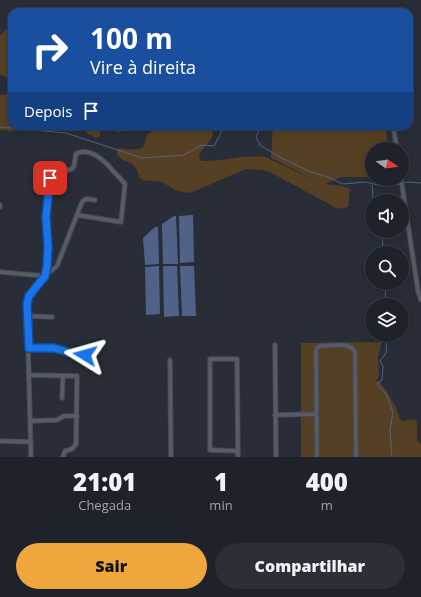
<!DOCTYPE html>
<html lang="pt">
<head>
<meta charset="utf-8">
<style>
  body { margin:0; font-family:"Open Sans",sans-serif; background:#2b2f36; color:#f1f3f6; height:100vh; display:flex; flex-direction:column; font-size:15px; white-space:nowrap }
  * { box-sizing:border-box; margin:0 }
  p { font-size:13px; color:#a1a4a8 }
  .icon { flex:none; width:22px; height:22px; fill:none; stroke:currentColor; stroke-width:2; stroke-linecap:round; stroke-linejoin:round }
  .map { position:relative; height:457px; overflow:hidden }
  .panel { display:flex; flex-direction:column; background:#1e222a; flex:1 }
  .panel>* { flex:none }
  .top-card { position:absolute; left:8px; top:8px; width:405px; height:122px; border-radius:12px; box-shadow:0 2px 10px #0003,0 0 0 1px #3c3f47; background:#1a4fa0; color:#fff; overflow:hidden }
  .needle { width:26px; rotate:103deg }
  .controls { position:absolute; left:365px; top:142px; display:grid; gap:8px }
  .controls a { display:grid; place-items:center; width:44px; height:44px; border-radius:50%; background:#1e222a; box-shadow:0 2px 10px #0003,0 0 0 1px #3c3f47; font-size:20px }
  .pin { position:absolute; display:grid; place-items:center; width:34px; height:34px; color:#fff; margin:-17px; border-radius:8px; box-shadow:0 2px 6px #0006 }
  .me { position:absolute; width:44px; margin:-22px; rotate:278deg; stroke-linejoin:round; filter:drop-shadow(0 0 3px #0008) }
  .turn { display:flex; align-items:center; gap:14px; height:84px; padding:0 16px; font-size:18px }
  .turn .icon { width:52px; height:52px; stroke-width:2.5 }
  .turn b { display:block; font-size:28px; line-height:34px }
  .then { display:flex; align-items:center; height:38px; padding:0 16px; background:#0003; gap:8px; font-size:15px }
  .eta { display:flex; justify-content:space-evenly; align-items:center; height:68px; text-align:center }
  .eta b { font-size:24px; font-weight:800; line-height:28px }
  .action { display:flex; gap:8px; margin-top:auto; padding:8px 16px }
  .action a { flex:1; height:46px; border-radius:24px; background:#efa73d; color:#111; font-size:16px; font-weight:800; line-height:46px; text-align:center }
  .action a+a { background:#2b2f36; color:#f1f3f6 }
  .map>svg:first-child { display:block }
</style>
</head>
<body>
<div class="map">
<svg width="421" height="457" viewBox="0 0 421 457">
  <rect width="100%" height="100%" fill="#282d38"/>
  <path fill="#564023" d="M12,28V77H6L0,74V36L5,30Z
    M12,94V126H24L12,131L0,130V95Z
    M81,126H93L100,131V136L96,138L88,134Z
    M112,126H140L120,132H117Z
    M172,126H211L213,136L200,153L199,157L202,161C223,162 244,154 265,157L321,183L271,158L273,126H386L388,149H372V177H341L325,184L342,186L350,189L348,207L338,209L270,172L262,170L246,169L190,193L177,191L162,182L143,180L140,178L137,170L131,163L123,160L117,155V150L120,148C128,149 142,153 145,143C146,138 146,135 151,132C156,128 166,129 172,126Z
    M382,342L378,356L379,376L376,381H379C388,392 396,405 400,419L403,421L415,419L417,422V440L421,445V457H301V343Z"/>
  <path fill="#516288" d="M193,215L194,262L180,263L179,216Z
    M174,216H176L178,264H163L162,224Z
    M155,227H158L159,264L145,265L143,238Z
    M159,266L160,314L146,315L145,267Z
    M163,266H177L179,316L164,317Z
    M180,266H194L196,316H182Z"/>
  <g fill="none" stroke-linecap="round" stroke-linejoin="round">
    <path stroke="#516288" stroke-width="1" d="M261,126L256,137L260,145L281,158L311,172L328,177L343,184L366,182L382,186L400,184
      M0,127L66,133L142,158L184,155L202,145L214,146L220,135L223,126
      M403,183L409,182L421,183
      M372,185L373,197L375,201
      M382,231L383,253
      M385,283L386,305
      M387,335L386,353L380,361L383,366L382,380L377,384L386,394L393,412L390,430L392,457"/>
    <g stroke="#464a53" stroke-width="5.5">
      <path id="street" d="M393,126L397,149
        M401,179L418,291L421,300
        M0,207V205
        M0,272L45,276C49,256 46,238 46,218C45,205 49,191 50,178L54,174L72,169L74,166L76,154C90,146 106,162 114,172C118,176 122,180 125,184L121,222L77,215
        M28,316L52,317
        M275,345L276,457
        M29,348H54L75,354L85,355
        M170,360L171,457
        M30,375L77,376L76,444L72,449L65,451L63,457
        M62,398L63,376
        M275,415L316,414
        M31,421L57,420L64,416H77
        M0,441L31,442
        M237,451L210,450V359H237L238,457
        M31,457L27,305L29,296L45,276L57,266L82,202L86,199L95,200
        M317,457L316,352L317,348L320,346C331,346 350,341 355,352L356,457"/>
    </g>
    <use href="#street" stroke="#565b67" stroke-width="3.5"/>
  </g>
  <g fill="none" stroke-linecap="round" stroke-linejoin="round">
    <g stroke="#114b97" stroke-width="10">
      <path id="route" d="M50,178L46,217L48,246L47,266L45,276L29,296L27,304L29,348H54L75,354L85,355"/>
    </g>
    <use href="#route" stroke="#1a73e8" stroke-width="7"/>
  </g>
</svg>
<div class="controls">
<a><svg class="needle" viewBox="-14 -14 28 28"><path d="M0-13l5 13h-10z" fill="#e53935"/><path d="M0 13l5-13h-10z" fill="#a1a4a8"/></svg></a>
<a><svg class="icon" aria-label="sound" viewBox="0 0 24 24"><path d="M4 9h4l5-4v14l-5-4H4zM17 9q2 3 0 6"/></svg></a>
<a><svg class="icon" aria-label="search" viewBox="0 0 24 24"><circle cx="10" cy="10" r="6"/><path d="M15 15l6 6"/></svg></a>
<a><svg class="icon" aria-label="layers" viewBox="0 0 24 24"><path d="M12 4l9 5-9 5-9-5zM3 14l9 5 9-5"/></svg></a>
</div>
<div class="pin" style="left:50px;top:178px;background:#d93025"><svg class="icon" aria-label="arrive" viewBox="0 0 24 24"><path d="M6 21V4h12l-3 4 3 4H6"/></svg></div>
<svg class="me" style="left:85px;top:355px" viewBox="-20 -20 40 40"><path d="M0-17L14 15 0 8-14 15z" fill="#1a73e8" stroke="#fff" stroke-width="4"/></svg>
<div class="top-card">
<div class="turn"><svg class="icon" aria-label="right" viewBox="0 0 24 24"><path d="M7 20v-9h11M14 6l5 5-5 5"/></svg><div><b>100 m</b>Vire à direita</div></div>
<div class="then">Depois<svg class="icon" aria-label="arrive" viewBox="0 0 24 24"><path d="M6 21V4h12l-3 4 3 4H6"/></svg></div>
</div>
</div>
<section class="panel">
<div class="eta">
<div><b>21:01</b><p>Chegada</p></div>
<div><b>1</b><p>min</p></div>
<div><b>400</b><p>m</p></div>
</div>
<div class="action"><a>Sair</a><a>Compartilhar</a></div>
</section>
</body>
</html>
